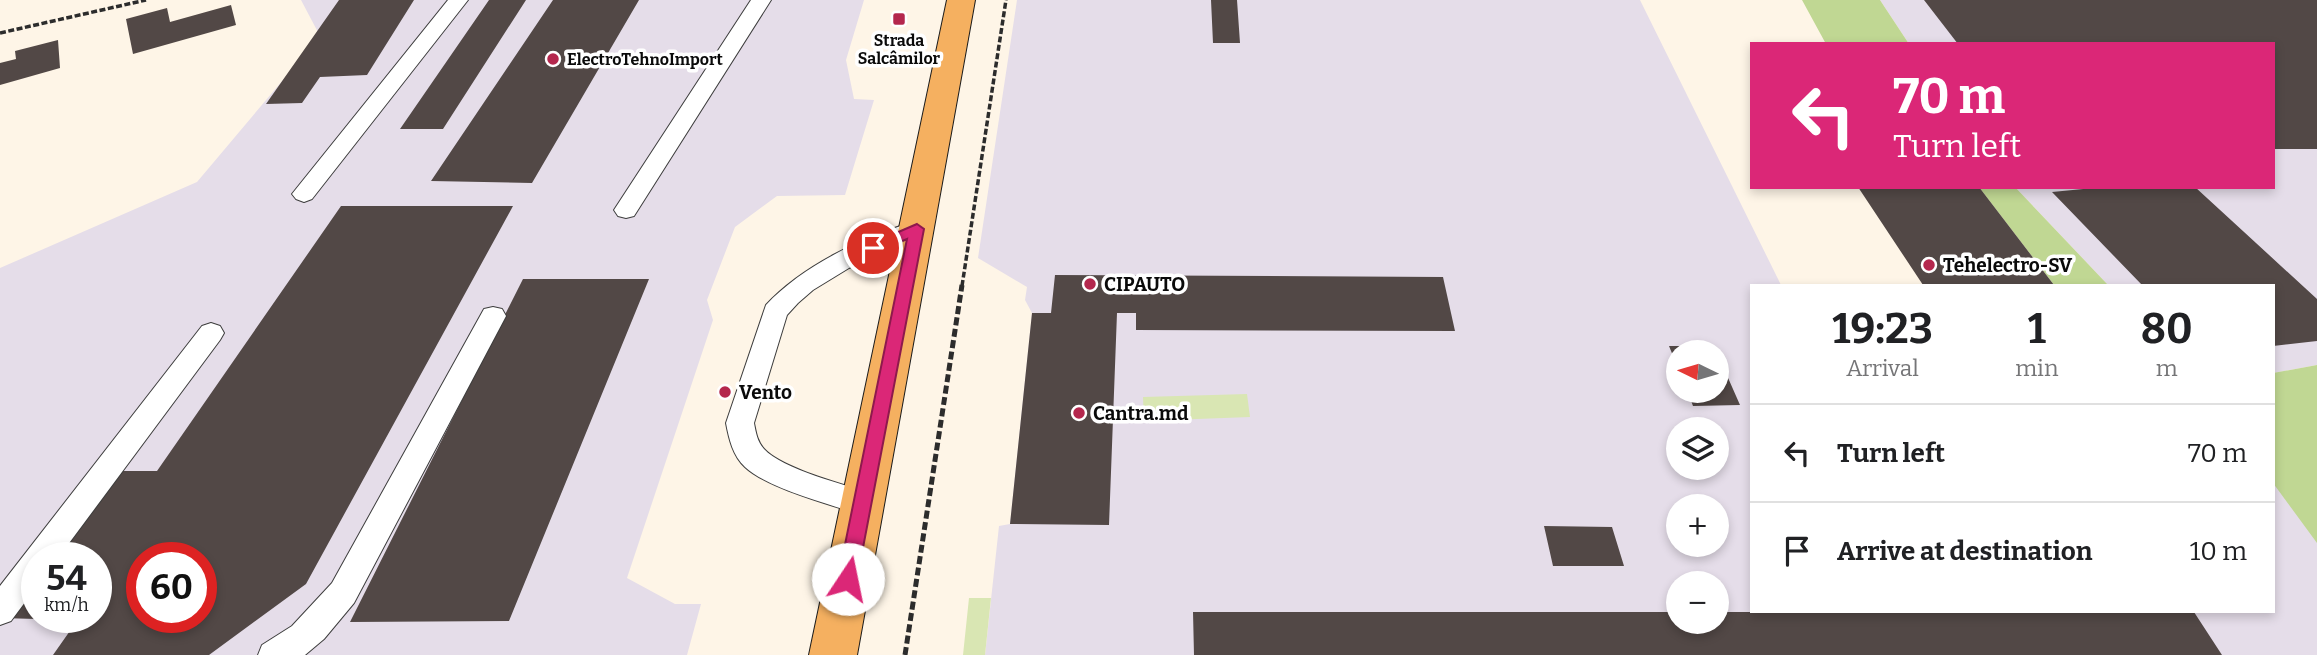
<!DOCTYPE html>
<html lang="en">
<head>
<meta charset="utf-8">
<style>
  body { margin:0; font-family:Bitter,serif; background:#f2f2f2; color:#202124; height:100vh; display:flex; flex-direction:column; font-size:26px; white-space:nowrap }
  * { box-sizing:border-box; margin:0 }
  p { font-size:23px; color:#757577 }
  .icon { flex:none; width:38px; height:38px; fill:none; stroke:currentColor; stroke-width:2; stroke-linecap:round; stroke-linejoin:round }
  .map { position:relative; flex:1; overflow:hidden }
  .panel { position:absolute; left:1750px; top:284px; width:525px; height:329px; display:flex; flex-direction:column; background:#fff; border-radius:0px; box-shadow:0 4px 10px #0003 }
  .panel>* { flex:none }
  .top-card { position:absolute; left:1750px; top:42px; width:525px; height:147px; border-radius:0px; box-shadow:0 4px 10px #0003; background:#db2777; color:#fff; overflow:hidden }
  .needle { width:46px; rotate:275deg }
  .tools { position:absolute; left:1666px; top:340px; display:grid; gap:14px }
  .tools a { display:grid; place-items:center; width:63px; height:63px; border-radius:50%; background:#fff; box-shadow:0 4px 10px #0003; font-size:35px }
  .speed { position:absolute; left:21px; top:542px; display:flex; gap:14px; font-size:35px; font-weight:700; text-align:center }
  .speed>* { display:grid; place-content:center; width:91px; height:91px; border-radius:50%; background:#fff; box-shadow:0 4px 10px #0003; line-height:1 }
  .speed small { font-size:18px; font-weight:400 }
  .speed .limit { border:10px solid #d22; background:#fff; color:#111 }
  .pin { position:absolute; display:grid; place-items:center; width:60px; height:60px; color:#fff; margin:-30px; border:4px solid #fff; border-radius:50%; box-shadow:0 2px 7px #0007 }
  .me { position:absolute; width:77px; margin:-38px; rotate:11deg; stroke-linejoin:round; filter:drop-shadow(0 0 5px #0008) }
  .turn { display:flex; align-items:center; gap:24px; height:147px; padding:0 28px; font-size:32px }
  .turn .icon { width:91px; height:91px; stroke-width:2.5 }
  .turn b { display:block; font-size:49px; line-height:60px }
  .eta { display:flex; justify-content:space-evenly; align-items:center; height:119px; text-align:center }
  .eta b { font-size:42px; font-weight:700; line-height:49px }
  ul { padding:0; list-style:none }
  li { display:flex; align-items:center; gap:21px; height:98px; padding:0 28px; border-top:2px solid #e0e0e0 }
  li div { flex:1 }
  li b { display:block; font-size:26px }
  li em { font-style:normal }
  .map>svg:first-child { display:block }
</style>
</head>
<body>
<div class="map">
<svg width="2317" height="655" viewBox="0 0 2317 655">
  <rect width="100%" height="100%" fill="#fef5e7"/>
  <path fill="#e5dde9" fill-rule="evenodd" d="M301,0H864L846,60L854,99L874,100L845,195L777,196L735,227L707,300L713,320L627,578L675,604H701L687,655H0V268L197,182L320,36ZM37,558H96V618H37ZM142,558H201V618H142Z
    M1017,0H1640L1781,285H1752V611H2273V421L2317,419V655H985L999,526L1010,524L1032,313L1025,300L1027,287L978,258ZM1678,352H1717V390H1678ZM1678,429H1717V467H1678ZM1678,506H1717V544H1678ZM1678,583H1717V621H1678Z
    M1880,0H2317V365L2273,373V285H2108L2015,187H2273V44H1909Z"/>
  <path fill="#d9e6b3" d="M1247,394L1250,417L1144,421L1143,397Z
    M969,598H991L985,655H963Z"/>
  <path fill="#c0d793" d="M1802,0H1880L1909,44H1826Z
    M1979,187H2015L2108,285H2054Z
    M2317,365V543L2273,483V373Z"/>
  <path fill="#524846" fill-rule="evenodd" d="M339,0H414L367,75L320,77L302,103L266,104Z
    M489,0H526L443,129H400Z
    M553,0H639L532,183L431,181Z
    M1211,0H1237L1240,43H1213Z
    M1924,0H2317V149H2273V44H1958Z
    M231,5L236,25L133,54L126,19L167,8L170,22Z
    M58,40L60,68L0,85V63L16,59L15,51Z
    M1858,187H1979L2054,285H1923Z
    M2104,187H2195L2317,299V341L2273,346V285H2142L2052,192Z
    M341,206H513L306,584L209,655H53L79,618H96V558H39L103,471H157ZM142,558H201V618H142Z
    M1055,275L1443,277L1455,331L1136,330V313H1117L1109,525L1010,524L1032,313H1051Z
    M523,279H649L509,621L350,622Z
    M1669,346H1714L1740,405L1693,406L1687,390H1717V352H1678V368Z
    M1544,526L1612,527L1624,566H1553Z
    M37,562V619L0,618V612Z
    M1193,612H1678V621H1717V612H2194L2222,655H1194Z"/>
  <g fill="none" stroke-linecap="round" stroke-linejoin="round">
    <g stroke="#3d3d3d" stroke-width="2">
      <path id="service" d="M448,0H468L312,199L304,202L296,199L292,194L296,189Z
        M751,0H771L634,216L626,218L618,216L614,210Z
        M917,221L926,223L929,229L926,235L849,268L813,290L798,303L787,315L754,423C756,433 757,441 764,449C782,469 846,485 873,494L877,503L873,512L862,515C832,505 767,488 745,467C733,456 729,439 726,423L766,305C802,266 866,235 917,221Z
        M493,307L502,309L506,316L354,603L324,639L305,655H258L262,645L292,626L332,583L484,309Z
        M211,323L220,326L224,333L220,340L58,558H37V586L11,621L0,625V586L202,326Z"/>
    </g>
    <g stroke="#1b1b1b" stroke-width="2">
      <path id="primary" d="M947,0H975L857,655H809Z"/>
    </g>
    <path stroke="#2c2c2c" stroke-width="3.5" stroke-dasharray="6 2.5" stroke-linecap="butt" d="M0,33L146,0
      M962,286L1006,0"/>
    <path stroke="#2c2c2c" stroke-width="5" stroke-dasharray="8 3.5" stroke-linecap="butt" d="M905,655L962,285"/>
    <use href="#service" fill="#fff" fill-rule="evenodd"/>
    <use href="#primary" fill="#f5b060" fill-rule="evenodd"/>
  </g>
  <path fill="#db2777" stroke="#8e194d" stroke-width="2" d="M917,224L924,229L857,579L854,585L848,587L841,585L838,579L907,239L873,254L866,248L868,245Z"/>
  <g fill="#b4274d" stroke="#fff" stroke-width="2.5">
    <rect x="892" y="12" width="14" height="14" rx="3.5"/>
    <circle cx="553" cy="59" r="7"/>
    <circle cx="1929" cy="265" r="7"/>
    <circle cx="1090" cy="284" r="7"/>
    <circle cx="725" cy="392" r="7"/>
    <circle cx="1079" cy="413" r="7"/>
  </g>
  <g text-anchor="middle" stroke-width="7" stroke-linejoin="round" paint-order="stroke">
    <g font-size="16" font-weight="bold" fill="#0a0a0a" stroke="#fff">
      <text x="899" y="46">Strada<tspan x="899" dy="18">Salcâmilor</tspan></text>
      <text x="567" y="65" text-anchor="start">ElectroTehnoImport</text>
    </g>
    <g font-size="19" font-weight="bold" fill="#0a0a0a" stroke="#fff" text-anchor="start">
      <text x="1943" y="272">Tehelectro-SV</text>
      <text x="1104" y="291">CIPAUTO</text>
      <text x="739" y="399">Vento</text>
      <text x="1093" y="420">Cantra.md</text>
    </g>
  </g>
</svg>
<div class="tools">
<a><svg class="needle" viewBox="-14 -14 28 28"><path d="M0-13l5 13h-10z" fill="#e53935"/><path d="M0 13l5-13h-10z" fill="#757577"/></svg></a>
<a><svg class="icon" aria-label="layers" viewBox="0 0 24 24"><path d="M12 4l9 5-9 5-9-5zM3 14l9 5 9-5"/></svg></a>
<a>+</a>
<a>−</a>
</div>
<div class="speed"><div>54<small>km/h</small></div><div class="limit">60</div></div>
<div class="pin" style="left:873px;top:248px;background:#d93025"><svg class="icon" aria-label="arrive" viewBox="0 0 24 24"><path d="M6 21V4h12l-3 4 3 4H6"/></svg></div>
<svg class="me" style="left:848px;top:579px" viewBox="-20 -20 40 40"><circle r="19" fill="#fff"/><path d="M0-13L10 11 0 6-10 11z" fill="#db2777"/></svg>
<div class="top-card">
<div class="turn"><svg class="icon" aria-label="left" viewBox="0 0 24 24"><path d="M17 20v-9H6M10 6l-5 5 5 5"/></svg><div><b>70 m</b>Turn left</div></div>
</div>
<section class="panel">
<div class="eta">
<div><b>19:23</b><p>Arrival</p></div>
<div><b>1</b><p>min</p></div>
<div><b>80</b><p>m</p></div>
</div>
<ul>
<li><svg class="icon" aria-label="left" viewBox="0 0 24 24"><path d="M17 20v-9H6M10 6l-5 5 5 5"/></svg><div><b>Turn left</b></div><em>70 m</em></li>
<li><svg class="icon" aria-label="arrive" viewBox="0 0 24 24"><path d="M6 21V4h12l-3 4 3 4H6"/></svg><div><b>Arrive at destination</b></div><em>10 m</em></li>
</ul>
</section>
</div>
</body>
</html>
